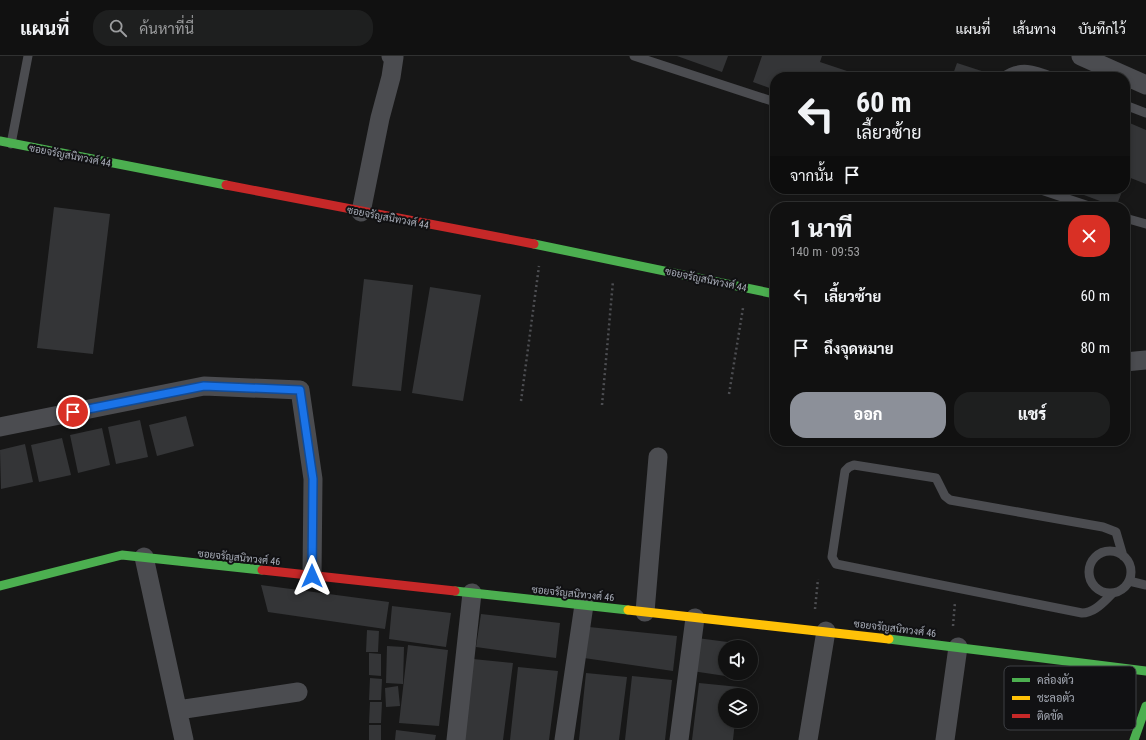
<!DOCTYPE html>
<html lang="th">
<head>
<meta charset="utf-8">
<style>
  body { margin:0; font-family:"Roboto Condensed",Sarabun,sans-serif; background:#1e1f1f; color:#f1f3f6; height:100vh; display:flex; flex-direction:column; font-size:15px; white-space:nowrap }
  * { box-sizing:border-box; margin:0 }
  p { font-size:13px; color:#9c9d9f }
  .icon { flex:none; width:22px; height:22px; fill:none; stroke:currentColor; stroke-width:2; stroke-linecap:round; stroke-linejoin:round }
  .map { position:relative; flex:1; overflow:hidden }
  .side { position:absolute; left:770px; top:146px; width:360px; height:244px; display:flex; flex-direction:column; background:#111; border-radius:16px; box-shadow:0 2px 6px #0003,0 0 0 1px #303131 }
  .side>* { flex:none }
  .top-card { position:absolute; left:770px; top:16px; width:360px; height:122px; border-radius:16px; box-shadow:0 2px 6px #0003,0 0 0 1px #303131; background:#111; color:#f1f3f6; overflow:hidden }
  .controls { position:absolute; left:718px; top:584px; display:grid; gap:8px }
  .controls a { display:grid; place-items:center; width:40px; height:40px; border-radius:50%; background:#111; box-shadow:0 2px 6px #0003,0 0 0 1px #303131; font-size:20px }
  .pin { position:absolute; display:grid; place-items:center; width:34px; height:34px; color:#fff; margin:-17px; border:2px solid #fff; border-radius:50%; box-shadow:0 1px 4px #0007 }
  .me { position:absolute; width:44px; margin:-22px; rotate:0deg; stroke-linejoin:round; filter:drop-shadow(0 0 3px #0008) }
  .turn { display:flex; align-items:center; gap:14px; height:84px; padding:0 20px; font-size:18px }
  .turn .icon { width:52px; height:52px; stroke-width:2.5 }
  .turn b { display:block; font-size:28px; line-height:34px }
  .then { display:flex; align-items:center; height:38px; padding:0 20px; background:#0003; gap:8px; font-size:15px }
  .round { display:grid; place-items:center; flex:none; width:42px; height:42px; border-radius:16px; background:#1e1f1f }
  .headline { display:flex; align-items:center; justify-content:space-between; height:68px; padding:0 20px }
  h1 { font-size:24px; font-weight:800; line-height:30px }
  .action { display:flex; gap:8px; margin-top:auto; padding:8px 20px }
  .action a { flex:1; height:46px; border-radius:16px; background:#8c9099; color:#fff; font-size:16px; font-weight:800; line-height:46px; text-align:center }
  .action a+a { background:#1e1f1f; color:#f1f3f6 }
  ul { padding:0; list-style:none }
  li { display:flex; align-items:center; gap:12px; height:52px; padding:0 20px }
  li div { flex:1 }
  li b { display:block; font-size:15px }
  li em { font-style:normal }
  header { display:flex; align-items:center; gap:24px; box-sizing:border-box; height:56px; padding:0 20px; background:#111; border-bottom:1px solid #303131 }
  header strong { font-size:19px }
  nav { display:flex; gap:22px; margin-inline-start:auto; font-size:14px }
  .search { width:280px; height:36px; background:#1e1f1f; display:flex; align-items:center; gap:10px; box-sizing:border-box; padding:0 14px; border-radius:16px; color:#9c9d9f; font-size:15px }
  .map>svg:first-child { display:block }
</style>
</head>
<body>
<header>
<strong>แผนที่</strong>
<div class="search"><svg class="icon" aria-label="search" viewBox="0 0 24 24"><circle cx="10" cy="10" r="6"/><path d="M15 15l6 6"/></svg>ค้นหาที่นี่</div>
<nav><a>แผนที่</a><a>เส้นทาง</a><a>บันทึกไว้</a></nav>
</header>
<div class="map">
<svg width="1146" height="684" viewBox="0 0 1146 684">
  <rect width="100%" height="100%" fill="#171717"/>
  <path fill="#343537" d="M677,0H728L722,16Z
    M762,0H822L820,6L865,21H775V34L753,26Z
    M957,7L994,19L993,21H952Z
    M1125,65L1146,74V128L1128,121L1125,127Z
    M1068,133H1123L1116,151Z
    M54,151L110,158L93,298L37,292Z
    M364,223L413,229L401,335L352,330Z
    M430,231L481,239L463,345L412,337Z
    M186,360L194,390L157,400L149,369Z
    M140,364L148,401L116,408L108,371Z
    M102,372L110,409L78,417L70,379Z
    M62,382L71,419L39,426L31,389Z
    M25,388L33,426L1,433L0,394Z
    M261,529L389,546L385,573L268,556Z
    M392,550L451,557L446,591L389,583Z
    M481,558L560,567L556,602L476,591Z
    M589,571L677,580L673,615L584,602Z
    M367,574L379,575L378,596H366Z
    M697,582L743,588V591H725V617H740L739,622L692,615Z
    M408,589L448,594L439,670L399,667Z
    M387,590L404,591L403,628L386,627Z
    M369,597L381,598V620L369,619Z
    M473,603L513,607L503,684H464Z
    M518,611L558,615L549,684H510Z
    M586,617L627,621L619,684H579Z
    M632,620L672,624L665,684H625Z
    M370,622L382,623L381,644H369Z
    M699,627L739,631L738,639H725V665H735L733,684H692Z
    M398,630L400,650L386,651L385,632Z
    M370,646H382L381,667H369Z
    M369,669H381V684H369Z
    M396,674L436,679L435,684H395Z"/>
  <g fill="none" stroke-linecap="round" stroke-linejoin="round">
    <path stroke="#4d4e52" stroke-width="2.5" stroke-dasharray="2 3" stroke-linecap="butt" d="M729,338L743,252
      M521,345L539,210
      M602,349L613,225
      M815,553L818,523
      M953,570L955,546"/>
    <path stroke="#4b4c50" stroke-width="9" d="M634,0L775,46
      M1003,21C1020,8 1035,14 1053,21
      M1125,49L1146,57
      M11,88L28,0
      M1038,133L1092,151
      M1125,162L1146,168
      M1089 516a21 21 0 1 1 42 0a21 21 0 1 1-42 0Z
      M1129,525L1146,529
      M1113,537C1104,545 1095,557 1082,557L836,508L832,501L845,415L849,411L854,409L936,422L945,440L950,444L1103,471L1116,476L1123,500"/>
    <path stroke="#4b4c50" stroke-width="19" d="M1081,0L1146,29
      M361,156L380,62L391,21L394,1L391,0
      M1125,306L1146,304
      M0,371L204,330L300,334L313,423L312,520
      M144,501L184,684
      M645,556L658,401
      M178,654L298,636
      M456,684L472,537
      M564,684L584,549
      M679,684L695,562
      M808,684L826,575
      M945,684L958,591"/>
    <path stroke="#4caf50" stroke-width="9" d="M0,85L226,129
      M534,188L775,238
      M0,530L122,499L262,514
      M455,535L628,554
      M889,583L1146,615
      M1134,684L1146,650"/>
    <path stroke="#ffc107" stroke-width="9" d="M628,554L889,583"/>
    <path stroke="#c62828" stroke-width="9" d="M226,129L534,188
      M262,514L455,535"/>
  </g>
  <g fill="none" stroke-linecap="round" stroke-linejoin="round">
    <g stroke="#114b97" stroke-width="10">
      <path id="route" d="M73,356L204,330L300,334L313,423L312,520"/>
    </g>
    <use href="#route" stroke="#1a73e8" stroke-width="7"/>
  </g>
  <g text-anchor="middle" stroke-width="4" stroke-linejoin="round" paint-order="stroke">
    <g font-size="10" fill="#a8adb8" stroke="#111113">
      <text transform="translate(70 99) rotate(11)" y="4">ซอยจรัญสนิทวงศ์ 44</text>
      <text transform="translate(388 161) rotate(11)" y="4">ซอยจรัญสนิทวงศ์ 44</text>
      <text transform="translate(706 223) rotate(12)" y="4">ซอยจรัญสนิทวงศ์ 44</text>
      <text transform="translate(239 501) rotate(6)" y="4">ซอยจรัญสนิทวงศ์ 46</text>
      <text transform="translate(573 537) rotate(6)" y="4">ซอยจรัญสนิทวงศ์ 46</text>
      <text transform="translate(895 572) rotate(7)" y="4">ซอยจรัญสนิทวงศ์ 46</text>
    </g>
  </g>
  <rect x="1004" y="610" width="132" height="64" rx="6" fill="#111113" stroke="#3e4045" stroke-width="1"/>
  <rect x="1012" y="622" width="18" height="4" fill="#4caf50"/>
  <rect x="1012" y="640" width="18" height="4" fill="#ffc107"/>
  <rect x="1012" y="658" width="18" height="4" fill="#c62828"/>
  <g font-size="11" fill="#a8adb8">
    <text x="1037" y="628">คล่องตัว</text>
    <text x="1037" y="646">ชะลอตัว</text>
    <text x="1037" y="664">ติดขัด</text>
  </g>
</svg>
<div class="controls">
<a><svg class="icon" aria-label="sound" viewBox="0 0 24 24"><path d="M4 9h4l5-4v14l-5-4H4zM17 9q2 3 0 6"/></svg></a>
<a><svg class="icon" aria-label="layers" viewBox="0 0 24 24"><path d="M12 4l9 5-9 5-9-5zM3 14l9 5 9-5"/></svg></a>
</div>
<div class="pin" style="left:73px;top:356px;background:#d93025"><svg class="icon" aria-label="arrive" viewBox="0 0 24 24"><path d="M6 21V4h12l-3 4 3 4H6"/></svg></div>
<svg class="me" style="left:312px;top:520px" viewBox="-20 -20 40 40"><path d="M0-17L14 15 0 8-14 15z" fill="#1a73e8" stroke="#fff" stroke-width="4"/></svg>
<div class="top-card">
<div class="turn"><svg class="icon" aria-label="left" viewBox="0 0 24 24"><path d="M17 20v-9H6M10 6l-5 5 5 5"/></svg><div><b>60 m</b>เลี้ยวซ้าย</div></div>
<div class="then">จากนั้น<svg class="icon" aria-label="arrive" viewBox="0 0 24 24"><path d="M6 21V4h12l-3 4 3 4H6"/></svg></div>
</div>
<section class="side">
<div class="headline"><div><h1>1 นาที</h1><p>140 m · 09:53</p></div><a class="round" style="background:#d93025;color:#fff"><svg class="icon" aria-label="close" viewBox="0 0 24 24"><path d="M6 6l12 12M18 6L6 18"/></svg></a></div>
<ul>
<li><svg class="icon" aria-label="left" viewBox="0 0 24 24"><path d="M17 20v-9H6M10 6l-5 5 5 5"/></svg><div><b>เลี้ยวซ้าย</b></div><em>60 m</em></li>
<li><svg class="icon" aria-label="arrive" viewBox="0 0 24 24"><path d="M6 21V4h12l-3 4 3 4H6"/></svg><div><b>ถึงจุดหมาย</b></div><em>80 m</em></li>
</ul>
<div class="action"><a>ออก</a><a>แชร์</a></div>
</section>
</div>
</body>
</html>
